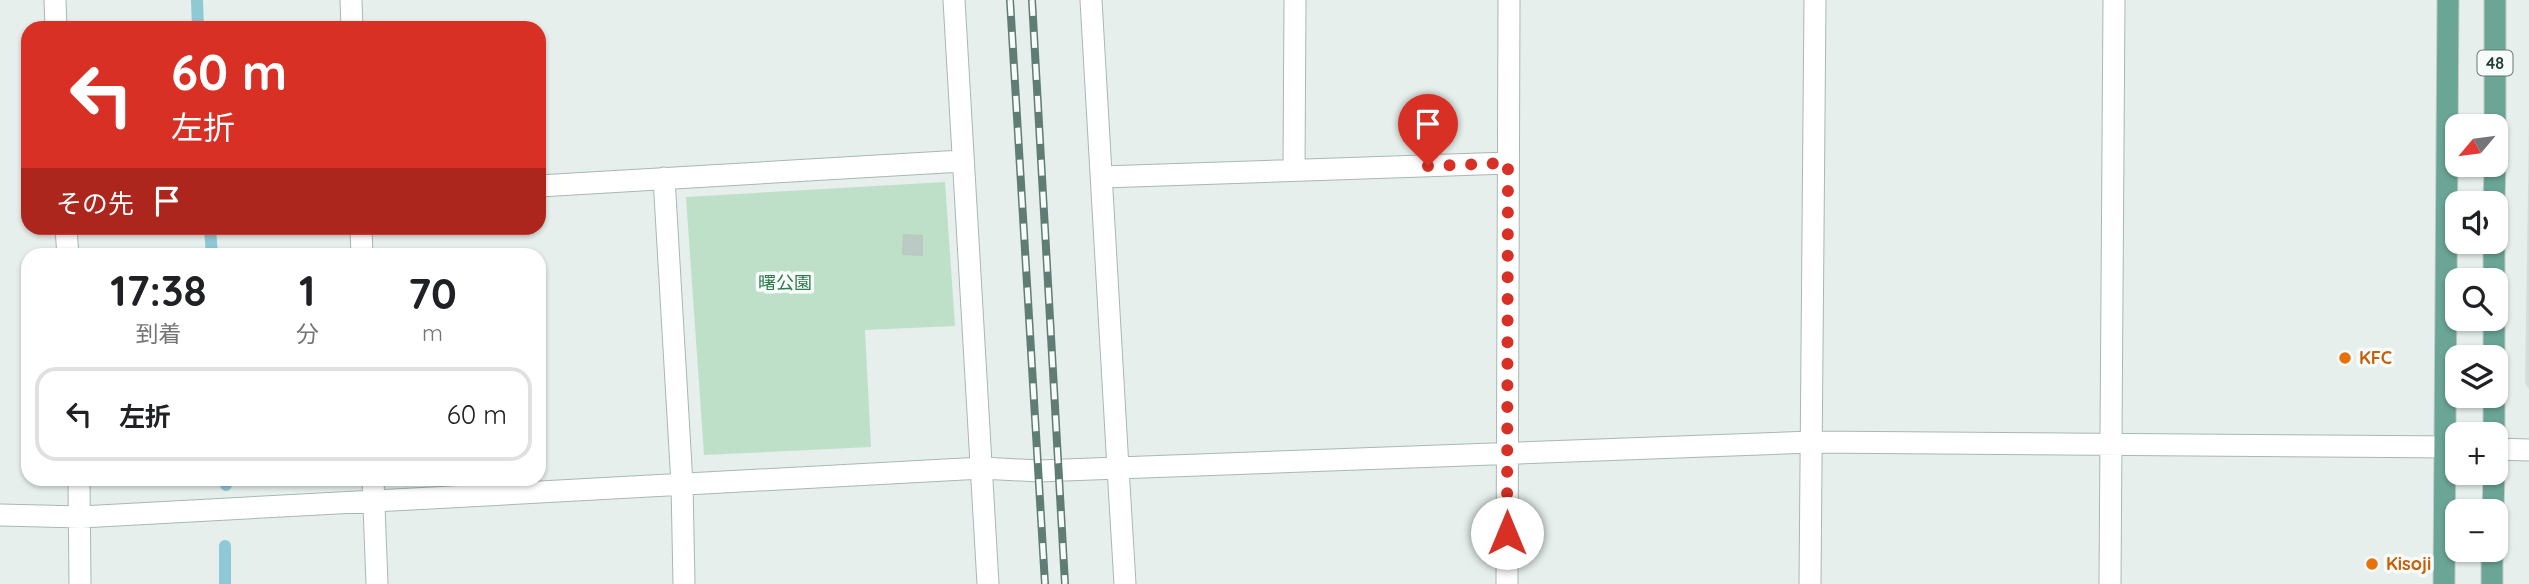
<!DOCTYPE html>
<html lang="ja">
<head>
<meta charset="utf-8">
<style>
  body { margin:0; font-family:Quicksand,"Noto Sans JP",sans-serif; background:#f6f6f6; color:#202124; height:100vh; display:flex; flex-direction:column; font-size:26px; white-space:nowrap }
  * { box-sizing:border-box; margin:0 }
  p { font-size:23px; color:#757577 }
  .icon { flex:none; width:38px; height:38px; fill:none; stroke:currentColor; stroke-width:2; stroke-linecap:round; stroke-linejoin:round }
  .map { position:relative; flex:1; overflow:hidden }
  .side { position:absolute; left:21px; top:248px; width:525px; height:238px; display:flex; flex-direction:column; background:#fff; border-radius:21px; box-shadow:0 2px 5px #0004 }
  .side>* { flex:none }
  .guide { position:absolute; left:21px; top:21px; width:525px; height:214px; border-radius:21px; box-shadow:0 2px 5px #0004; background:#d93025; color:#fff; overflow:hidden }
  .needle { width:46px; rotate:241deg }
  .tools { position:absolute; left:2445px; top:114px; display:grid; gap:14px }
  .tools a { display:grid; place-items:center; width:63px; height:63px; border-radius:14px; background:#fff; box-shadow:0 2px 5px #0004; font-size:35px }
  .pin { position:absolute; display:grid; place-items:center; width:60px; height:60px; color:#fff; margin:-72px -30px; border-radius:50% 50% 50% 0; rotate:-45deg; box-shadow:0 0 7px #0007 }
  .pin .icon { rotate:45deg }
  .me { position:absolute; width:77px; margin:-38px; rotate:0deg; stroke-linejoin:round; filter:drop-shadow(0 0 5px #0008) }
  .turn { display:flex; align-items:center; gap:24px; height:147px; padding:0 35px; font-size:32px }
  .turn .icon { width:91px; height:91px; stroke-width:2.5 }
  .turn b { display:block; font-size:49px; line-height:60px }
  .then { display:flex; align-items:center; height:66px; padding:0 35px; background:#0003; gap:14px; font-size:26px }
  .eta { display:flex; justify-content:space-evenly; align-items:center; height:119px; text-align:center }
  .eta b { font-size:42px; font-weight:700; line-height:49px }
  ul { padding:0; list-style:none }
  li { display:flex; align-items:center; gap:21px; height:94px; margin:0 14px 10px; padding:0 21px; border:4px solid #e0e0e0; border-radius:21px }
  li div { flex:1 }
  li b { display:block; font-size:26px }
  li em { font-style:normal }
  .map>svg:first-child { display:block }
</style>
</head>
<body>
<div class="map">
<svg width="2529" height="584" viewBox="0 0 2529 584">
  <rect width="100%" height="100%" fill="#e6efeb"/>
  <path fill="#d4dfda" d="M2529,122V389L2525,384Z"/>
  <path fill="#bfe0c8" d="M945,182L955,326L865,330L871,447L704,455L686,197Z"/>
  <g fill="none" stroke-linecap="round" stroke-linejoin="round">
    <path stroke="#8ec9d4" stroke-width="12" d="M197,0L198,28
      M210,228L212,256
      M226,480V485
      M225,584V546"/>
  </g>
  <path fill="#bbcac4" stroke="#b8c9c2" stroke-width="2" d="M904,235L922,236V255L903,254Z"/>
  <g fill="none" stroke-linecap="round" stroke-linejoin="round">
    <g stroke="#a8b8b2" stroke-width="23">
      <path id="street" d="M55,0L56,28
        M351,0L352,28
        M954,0L988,584
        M1091,0L1118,468L1812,442L2457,447
        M1294,170L1295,0
        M1103,177L1508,163
        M664,178L682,484L684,584
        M539,186L962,161
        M66,228L68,256
        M361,228L362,256
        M2496,449L2529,450
        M79,480L80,584
        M373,480L377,584
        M0,515L81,517L982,468L1039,471L1118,468L1125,584
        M1507,584L1509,0
        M1810,584L1815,0
        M2110,584L2114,0"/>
    </g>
    <g stroke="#c2cac8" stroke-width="23">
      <path id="primary" d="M2495,126V0
        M2494,203L2495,164
        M2494,280V242
        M2494,357V318
        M2494,434V396
        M2493,511L2494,472
        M2444,584L2448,0
        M2492,584V550"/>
    </g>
    <use href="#street" stroke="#fff" stroke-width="21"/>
    <use href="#primary" stroke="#6aa596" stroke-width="21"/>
    <g stroke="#5f7d75" stroke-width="8">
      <path id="rail" d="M1010,0L1045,584
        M1032,0L1065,584"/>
    </g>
    <use href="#rail" stroke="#f7fbf9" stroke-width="5" stroke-dasharray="16" stroke-linecap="butt"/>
  </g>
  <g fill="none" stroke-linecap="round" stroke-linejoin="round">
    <path stroke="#d93025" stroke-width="12" stroke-dasharray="0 21.6" d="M1428,166L1508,163L1507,533"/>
  </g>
  <g fill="#e8710a" stroke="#f7fbf9" stroke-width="2.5">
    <circle cx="2345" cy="358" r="7"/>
    <circle cx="2372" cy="564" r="7"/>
  </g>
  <g text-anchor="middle" stroke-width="7" stroke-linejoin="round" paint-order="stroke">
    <rect fill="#f7fbf9" stroke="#637a73" stroke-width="2" x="2477.5" y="50.5" width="35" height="25" rx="5"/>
    <g font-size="16" font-weight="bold" fill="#24423a">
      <text x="2495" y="69">48</text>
    </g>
    <g font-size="18" fill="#2d7a4b" stroke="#f7fbf9">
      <text x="785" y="289">曙公園</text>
    </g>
    <g font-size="18" font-weight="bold" fill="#c56008" stroke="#f7fbf9" text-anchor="start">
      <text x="2359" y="364">KFC</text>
      <text x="2386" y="570">Kisoji</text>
    </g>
  </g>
</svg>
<div class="tools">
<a><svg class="needle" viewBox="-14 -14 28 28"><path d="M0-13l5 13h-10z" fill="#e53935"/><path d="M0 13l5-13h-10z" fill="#757577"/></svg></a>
<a><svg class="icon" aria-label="sound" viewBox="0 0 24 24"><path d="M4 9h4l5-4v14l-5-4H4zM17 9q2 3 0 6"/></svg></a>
<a><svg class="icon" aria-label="search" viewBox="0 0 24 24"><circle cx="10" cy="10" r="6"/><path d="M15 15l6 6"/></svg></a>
<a><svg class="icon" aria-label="layers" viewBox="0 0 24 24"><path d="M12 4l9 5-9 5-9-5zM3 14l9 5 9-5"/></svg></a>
<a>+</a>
<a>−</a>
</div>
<div class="pin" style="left:1428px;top:166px;background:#d93025"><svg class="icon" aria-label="arrive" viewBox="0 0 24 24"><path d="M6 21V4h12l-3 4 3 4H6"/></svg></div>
<svg class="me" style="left:1507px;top:533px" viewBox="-20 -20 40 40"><circle r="19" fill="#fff"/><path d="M0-13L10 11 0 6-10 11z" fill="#d93025"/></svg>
<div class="guide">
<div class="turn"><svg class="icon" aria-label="left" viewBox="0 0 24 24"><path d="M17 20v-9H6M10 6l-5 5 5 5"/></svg><div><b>60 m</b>左折</div></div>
<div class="then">その先<svg class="icon" aria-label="arrive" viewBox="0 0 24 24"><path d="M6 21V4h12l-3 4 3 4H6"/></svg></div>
</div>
<section class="side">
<div class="eta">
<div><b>17:38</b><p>到着</p></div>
<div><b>1</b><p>分</p></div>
<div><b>70</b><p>m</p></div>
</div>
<ul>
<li><svg class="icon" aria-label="left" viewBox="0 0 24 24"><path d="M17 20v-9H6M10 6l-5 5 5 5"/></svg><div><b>左折</b></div><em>60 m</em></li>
</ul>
</section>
</div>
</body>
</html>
